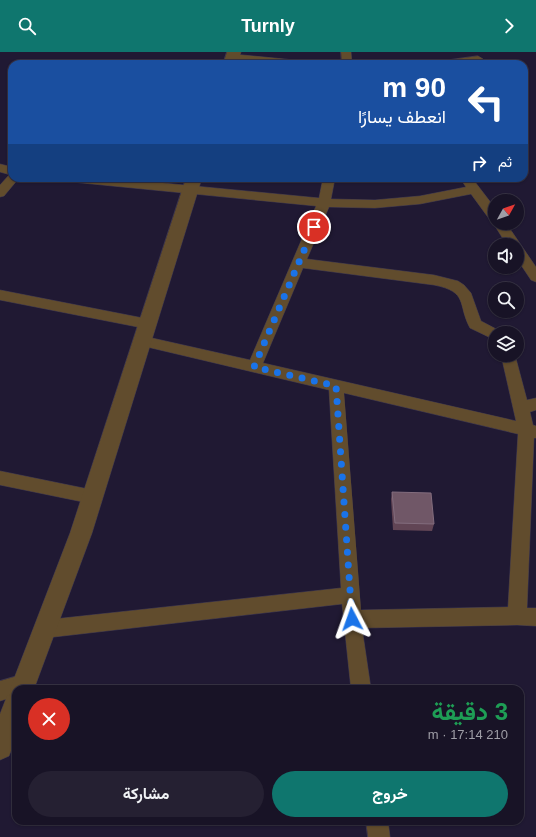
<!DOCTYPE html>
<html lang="ar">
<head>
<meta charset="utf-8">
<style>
  body { margin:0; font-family:Helvetica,Vazirmatn,sans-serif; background:#252032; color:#f1f3f6; direction:rtl; height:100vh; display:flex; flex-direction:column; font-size:15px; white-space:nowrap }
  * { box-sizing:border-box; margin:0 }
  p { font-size:13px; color:#9f9ea7 }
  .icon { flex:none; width:22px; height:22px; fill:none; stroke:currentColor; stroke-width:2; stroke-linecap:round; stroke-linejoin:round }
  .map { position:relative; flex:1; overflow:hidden; direction:ltr }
  .drawer { position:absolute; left:12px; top:633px; width:512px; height:140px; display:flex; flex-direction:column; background:#181326; border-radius:12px; box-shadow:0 1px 3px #0004,0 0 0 1px #363243; direction:rtl }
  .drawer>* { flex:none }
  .banner { position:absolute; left:8px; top:8px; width:520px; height:122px; border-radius:12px; box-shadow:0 1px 3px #0004,0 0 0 1px #363243; direction:rtl; background:#1a4fa0; color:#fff; overflow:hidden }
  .needle { width:26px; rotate:50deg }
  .fabs { position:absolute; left:488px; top:142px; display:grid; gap:8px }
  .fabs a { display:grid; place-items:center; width:36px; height:36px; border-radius:50%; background:#181326; box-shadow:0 1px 3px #0004,0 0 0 1px #363243; font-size:20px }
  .pin { position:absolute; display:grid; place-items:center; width:34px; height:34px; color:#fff; margin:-17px; border:2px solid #fff; border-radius:50%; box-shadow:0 1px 4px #0007 }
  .me { position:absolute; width:44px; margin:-22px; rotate:356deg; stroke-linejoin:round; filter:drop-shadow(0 0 3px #0008) }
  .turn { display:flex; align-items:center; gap:14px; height:84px; padding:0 16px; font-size:18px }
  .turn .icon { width:52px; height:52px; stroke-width:2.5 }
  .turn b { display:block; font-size:28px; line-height:34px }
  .then { display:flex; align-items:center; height:38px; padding:0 16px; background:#0003; gap:8px; font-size:15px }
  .round { display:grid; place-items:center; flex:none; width:42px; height:42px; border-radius:21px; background:#252032 }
  .overview { display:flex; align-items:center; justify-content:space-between; height:68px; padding:0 16px }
  h1 { font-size:24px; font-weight:700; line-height:30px; color:#1e9e55 }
  .primary-button { display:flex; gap:8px; margin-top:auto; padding:8px 16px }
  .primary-button a { flex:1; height:46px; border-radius:24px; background:#0f766e; color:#fff; font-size:16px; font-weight:700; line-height:46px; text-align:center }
  .primary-button a+a { background:#252032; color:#f1f3f6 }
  header { display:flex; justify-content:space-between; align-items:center; height:52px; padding:0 16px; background:#0f766e; color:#fff; font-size:18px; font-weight:700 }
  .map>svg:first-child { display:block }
</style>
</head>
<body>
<header><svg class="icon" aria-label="forward" viewBox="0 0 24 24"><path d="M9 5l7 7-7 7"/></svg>Turnly<svg class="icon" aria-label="search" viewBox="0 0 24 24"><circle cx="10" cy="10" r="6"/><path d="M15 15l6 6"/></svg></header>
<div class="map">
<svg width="536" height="785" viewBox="0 0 536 785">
  <rect width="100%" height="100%" fill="#201933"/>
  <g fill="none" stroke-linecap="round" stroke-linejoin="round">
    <g stroke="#3c364f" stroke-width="1">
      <path id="minor" d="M341,0H351L352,12H342Z
        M232,2L305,9L310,12H272L228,7L227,5L228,3Z
        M478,4L483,7L482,9L464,12H436L441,9Z
        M0,112L12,115V126H19L4,144L0,145V133L9,123H11L0,120Z
        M66,126H111L319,146L323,126H335L331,147L375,148L420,144L466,135L460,126H472L495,156V171H506L536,215V230L531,228L517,207V193H507L493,171L494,169L490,168L471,142L420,152L375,156L329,155L307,207L434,223L458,229L464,233L471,241L481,269L500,279L501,281H495V288L470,276C457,252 469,240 434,233L303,216L263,311L516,369L501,303H515L527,348L536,346V358L530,360L533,373L536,374V386H534L527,556H536V574L517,573L362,576L371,637H351L342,552L45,586L38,583L36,577L38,571L45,568L341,536L329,338L143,294L138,293L136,289L138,285L143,284L250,308L316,154L72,130L68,129ZM344,341L518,382L508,555L361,558Z
        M0,238L148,267L153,268L155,272L153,276L148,277L0,248Z
        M0,419L93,438L99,440L101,445L99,450L93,452L0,433Z
        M24,622L31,625L34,632L32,637H16V644L0,649V629Z
        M366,769H388L390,785H368Z"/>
    </g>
    <g stroke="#3c364f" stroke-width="1">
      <path id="tertiary" d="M227,0H241L237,12H223Z
        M186,126H202L92,481L34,637H16V686L9,704L0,708V662L7,644L12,642L10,637L70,481Z"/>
    </g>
    <use href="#minor" fill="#614c2d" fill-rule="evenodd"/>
    <use href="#tertiary" fill="#614c2d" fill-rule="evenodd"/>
  </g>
  <path fill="#614555" d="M392,440L434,472L432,479L393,478L391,447Z"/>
  <path fill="#705767" stroke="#836d7e" d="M392,440L431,441L434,472L395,471Z"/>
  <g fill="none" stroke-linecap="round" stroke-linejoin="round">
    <path stroke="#1a73e8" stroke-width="7" stroke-dasharray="0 12.6" d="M314,175L254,315L336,334L352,567"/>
  </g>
</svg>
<div class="fabs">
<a><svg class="needle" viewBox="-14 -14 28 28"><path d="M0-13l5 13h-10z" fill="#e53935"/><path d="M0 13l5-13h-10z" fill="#9f9ea7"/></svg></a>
<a><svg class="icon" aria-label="sound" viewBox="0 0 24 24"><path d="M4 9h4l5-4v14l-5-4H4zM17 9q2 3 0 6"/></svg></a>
<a><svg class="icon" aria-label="search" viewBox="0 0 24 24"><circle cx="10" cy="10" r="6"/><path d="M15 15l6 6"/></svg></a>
<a><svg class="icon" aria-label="layers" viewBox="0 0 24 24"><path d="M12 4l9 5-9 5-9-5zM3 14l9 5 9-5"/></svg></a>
</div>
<div class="pin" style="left:314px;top:175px;background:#d93025"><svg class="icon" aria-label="arrive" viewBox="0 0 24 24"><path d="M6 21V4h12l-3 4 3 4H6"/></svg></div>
<svg class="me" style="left:352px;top:567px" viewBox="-20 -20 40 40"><path d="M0-17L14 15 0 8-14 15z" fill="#1a73e8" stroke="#fff" stroke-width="4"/></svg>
<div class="banner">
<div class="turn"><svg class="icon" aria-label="left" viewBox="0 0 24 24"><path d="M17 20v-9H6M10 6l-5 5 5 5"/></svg><div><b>90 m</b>انعطف يسارًا</div></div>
<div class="then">ثم<svg class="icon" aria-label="right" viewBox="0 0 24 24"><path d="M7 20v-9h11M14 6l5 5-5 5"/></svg></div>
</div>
<section class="drawer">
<div class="overview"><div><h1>3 دقيقة</h1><p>210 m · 17:14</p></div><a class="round" style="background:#d93025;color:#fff"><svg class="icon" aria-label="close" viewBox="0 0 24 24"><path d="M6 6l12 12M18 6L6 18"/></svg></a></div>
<div class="primary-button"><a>خروج</a><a>مشاركة</a></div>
</section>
</div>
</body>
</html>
